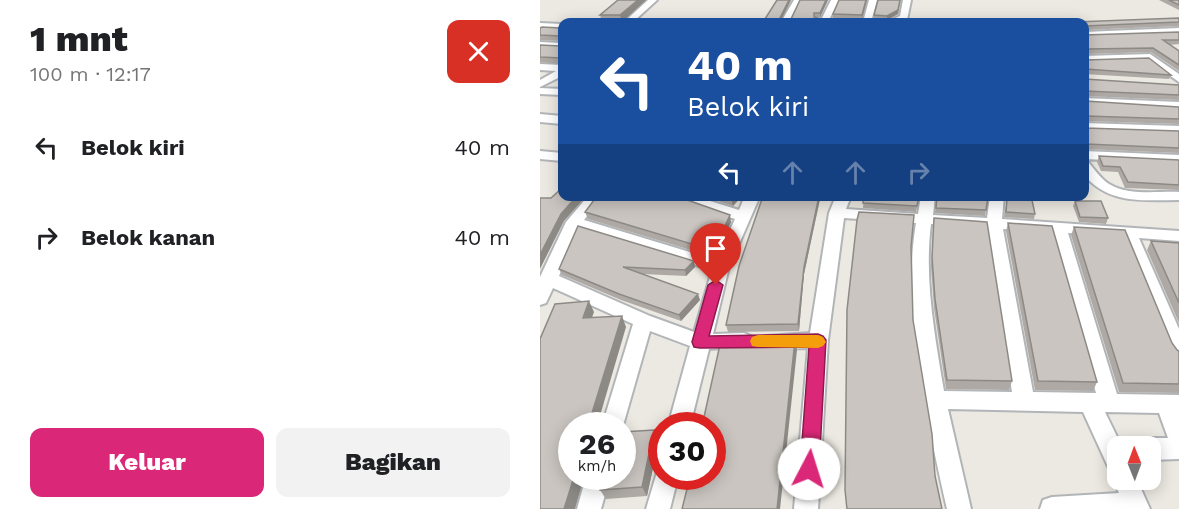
<!DOCTYPE html>
<html lang="id">
<head>
<meta charset="utf-8">
<style>
  body { margin:0; font-family:"Work Sans",sans-serif; background:#f2f2f2; color:#202124; height:100vh; display:flex; flex-direction:column; font-size:22px; white-space:nowrap }
  * { box-sizing:border-box; margin:0 }
  p { font-size:20px; color:#757577 }
  .icon { flex:none; width:33px; height:33px; fill:none; stroke:currentColor; stroke-width:2; stroke-linecap:round; stroke-linejoin:round }
  .map { position:relative; flex:1; overflow:hidden }
  .panel { display:flex; flex-direction:column; background:#fff; width:540px }
  .panel>* { flex:none }
  .banner { position:absolute; left:18px; top:18px; width:531px; height:183px; border-radius:12px; box-shadow:0 3px 15px #0003; background:#1a4fa0; color:#fff; overflow:hidden }
  .needle { width:39px; rotate:359deg }
  .tools { position:absolute; left:567px; top:436px; display:grid; gap:12px }
  .tools a { display:grid; place-items:center; width:54px; height:54px; border-radius:12px; background:#fff; box-shadow:0 3px 15px #0003; font-size:30px }
  .speed { position:absolute; left:18px; top:412px; display:flex; gap:12px; font-size:30px; font-weight:700; text-align:center }
  .speed>* { display:grid; place-content:center; width:78px; height:78px; border-radius:50%; background:#fff; box-shadow:0 3px 15px #0003; line-height:1 }
  .speed small { font-size:15px; font-weight:400 }
  .speed .limit { border:9px solid #d22; background:#fff; color:#111 }
  .pin { position:absolute; display:grid; place-items:center; width:51px; height:51px; color:#fff; margin:-62px -26px; border-radius:50% 50% 50% 0; rotate:-45deg; box-shadow:0 0 6px #0007 }
  .pin .icon { rotate:45deg }
  .me { position:absolute; width:66px; margin:-33px; rotate:5deg; stroke-linejoin:round; filter:drop-shadow(0 0 4px #0008) }
  .turn { display:flex; align-items:center; gap:21px; height:126px; padding:0 30px; font-size:27px }
  .turn .icon { width:78px; height:78px; stroke-width:2.5 }
  .turn b { display:block; font-size:42px; line-height:51px }
  .lanes { display:flex; align-items:center; height:57px; padding:0 30px; background:#0003; justify-content:center; gap:30px; direction:ltr }
  .lanes .off { opacity:.35 }
  .round { display:grid; place-items:center; flex:none; width:63px; height:63px; border-radius:12px; background:#f2f2f2 }
  .overview { display:flex; align-items:center; justify-content:space-between; height:102px; padding:0 30px }
  h1 { font-size:36px; font-weight:800; line-height:45px }
  .primary-button { display:flex; gap:12px; margin-top:auto; padding:12px 30px }
  .primary-button a { flex:1; height:69px; border-radius:12px; background:#db2777; color:#fff; font-size:24px; font-weight:800; line-height:69px; text-align:center }
  .primary-button a+a { background:#f2f2f2; color:#202124 }
  ul { padding:0; list-style:none }
  li { display:flex; align-items:center; gap:18px; height:90px; padding:0 30px }
  li div { flex:1 }
  li b { display:block; font-size:22px }
  li em { font-style:normal }
  main { display:flex; flex:1; min-height:0 }
  .map>svg:first-child { display:block }
</style>
</head>
<body>
<main>
<section class="panel">
<div class="overview"><div><h1>1 mnt</h1><p>100 m · 12:17</p></div><a class="round" style="background:#d93025;color:#fff"><svg class="icon" aria-label="close" viewBox="0 0 24 24"><path d="M6 6l12 12M18 6L6 18"/></svg></a></div>
<ul>
<li><svg class="icon" aria-label="left" viewBox="0 0 24 24"><path d="M17 20v-9H6M10 6l-5 5 5 5"/></svg><div><b>Belok kiri</b></div><em>40 m</em></li>
<li><svg class="icon" aria-label="right" viewBox="0 0 24 24"><path d="M7 20v-9h11M14 6l5 5-5 5"/></svg><div><b>Belok kanan</b></div><em>40 m</em></li>
</ul>
<div class="primary-button"><a>Keluar</a><a>Bagikan</a></div>
</section>
<div class="map">
<svg width="639" height="509" viewBox="0 0 639 509">
  <rect width="100%" height="100%" fill="#ece9e2"/>
  <g fill="none" stroke-linecap="round" stroke-linejoin="round">
    <g stroke="#b2b5b8" stroke-width="4">
      <path id="minor" d="M108,0H117L93,22H84Z
        M254,0H262L249,22H241Z
        M291,0H299L288,22H280Z
        M329,0H337L331,22H323Z
        M363,0H371L367,20L347,22L360,16Z
        M0,23L22,24V30L0,29Z
        M639,28V34L544,38V32Z
        M0,42L22,43V49L0,48Z
        M610,54L639,74V82L608,60L544,62V56Z
        M0,64L22,65V76L0,87V80L16,71L0,70Z
        M0,88L22,89V95L0,94Z
        M544,98L639,102V110L544,104Z
        M0,114L22,116V124L0,122Z
        M544,123L639,126V134L544,131Z
        M0,151L22,153V161L0,159Z
        M544,151L639,155V163L544,159Z
        M544,162L549,163C555,170 561,179 569,184C588,196 617,191 639,192V200C603,200 570,205 544,175Z
        M48,196H63L44,220L176,260L195,219L132,199L130,196H154L199,210L205,196H220L189,267L173,334L204,333L211,336L214,341L211,346L169,349L150,426H128L150,346L110,331L82,429V426H62L93,324L13,288L6,303L0,305V277L26,222ZM39,229L172,270L154,332L110,316L19,276Z
        M296,196H311L306,209L378,214L381,196H395L393,215L447,218L450,196H464L462,219L639,231V241L599,238L639,329V359L632,357L629,351L583,237L528,233L577,394L639,395V459L610,460V447H599L602,442L610,438H628L619,413L565,412L582,447H578V480H597L610,509H500L503,500L512,497L579,493L573,480L576,473L570,471L543,412L408,409L431,509H407C388,423 361,311 376,223L304,218L288,340L278,509H254L268,348L233,349L226,346L223,341L226,336L270,333L289,213ZM391,224L447,228L472,392L404,391C395,337 384,279 391,224ZM463,229L511,232L556,393L493,392Z
        M122,467V477H138L130,509H106L118,469Z
        M46,477H70L61,509H37Z"/>
    </g>
    <use href="#minor" fill="#fff" fill-rule="evenodd"/>
  </g>
  <path fill="#aea9a5" d="M78,0H106L82,22L62,21L60,15Z
    M237,0H251L242,20L251,19L260,0H288L280,17L223,22Z
    M299,0H327L322,19L293,18V14Z
    M338,0H361L358,14L347,20L334,19V15Z
    M619,0H639V10Z
    M639,18V26L544,30V22Z
    M22,25V64L0,62V45L20,46L22,41L0,40V28H20Z
    M639,32V44L629,45L639,51V71L611,52L544,54V35Z
    M544,59L545,60L631,75L629,79L544,74Z
    M544,79L639,85V100L544,96Z
    M545,101L639,107V124L544,121Z
    M544,127L545,128L639,131V153L544,149Z
    M559,156L639,160V190L585,188L578,172L561,171L557,162Z
    M163,196H202L193,206Z
    M324,196H379L376,212L323,208Z
    M397,196H448L445,216L395,213Z
    M280,199L264,274L259,331L188,332L186,325Z
    M467,199L495,214L494,219L464,217Z
    M535,201L568,218L566,224L539,222L533,206Z
    M45,212L191,222L184,237L167,255L48,219Z
    M394,218L472,381L469,390L406,389L394,308L391,266Z
    M468,223L557,382L553,391L495,390L466,231Z
    M38,226L155,267L146,276L102,274L160,300L141,321L81,300L22,275L19,269Z
    M534,227L632,343L637,350L639,351V393L579,392L531,235Z
    M611,241L639,243V323L607,250Z
    M114,430L119,440L107,496L66,499L60,490Z"/>
  <path fill="#8d8a86" d="M98,0H106L82,22L80,15Z
    M249,0H251L240,22L239,20Z
    M286,0H288L280,17V13Z
    M326,0H327L322,19V15Z
    M360,0L358,14L347,20V16Z
    M37,196H46L24,221L0,269V255L21,214Z
    M194,196H202L193,206L191,199Z
    M279,196H282L280,199L264,274L259,331L258,324L264,267Z
    M190,215L191,222L184,237L167,255L165,248Z
    M154,261L155,267L146,276L145,270Z
    M158,294L160,300L141,321L139,315Z
    M49,301L54,312L48,329L43,318Z
    M82,316L86,327L57,426H48Z
    M255,340L257,350L240,509H237Z
    M114,430L119,440L107,496L102,487Z
    M34,477H44L35,509H24Z"/>
  <path fill="#cac5c0" stroke="#8d8a86" stroke-width="1.5" d="M78,0H98L80,15H60Z
    M237,0H249L239,20L251,19L260,0H286L280,13H274V17L293,22H223Z
    M299,0H326L322,15L293,14Z
    M338,0H360L358,10L347,16L334,15Z
    M629,0H639V5Z
    M639,18V22L544,26V22H535Z
    M22,25V38L20,36L0,35V28L2,27L20,28Z
    M639,32V40H623L639,51V65L613,48L545,49L544,52V35Z
    M22,38V58L0,57V45L20,46Z
    M609,58L631,75L545,69L544,70V59L545,60Z
    M544,79L639,85V95L545,91L544,94Z
    M544,100L545,101L639,107V119L546,116L544,120Z
    M544,127L545,128L639,131V148L546,144L544,145Z
    M559,156L639,160V185L588,182L580,167L563,166Z
    M22,188V196H37L21,214L0,255V198H11Z
    M57,196H136L190,215L183,230L165,248L45,212Z
    M183,196H194L191,199Z
    M223,196H279L264,267L258,324L186,325L199,266Z
    M324,196H379L377,206L323,203Z
    M397,196H448L446,210L396,208Z
    M467,199L492,200L495,214L466,212Z
    M535,201H561L568,218L540,217Z
    M319,212L374,215L371,247L373,320L392,434L395,476L402,509H307L305,490L307,310L317,220Z
    M394,218L447,222L472,381L407,380L395,299L392,257Z
    M468,223L512,226L557,382L498,381Z
    M38,226L154,261L145,270L83,267L158,294L139,315L79,294L19,269Z
    M534,227L585,230L632,343L637,350L639,351V384L583,383Z
    M611,241L639,243V303Z
    M49,301L43,318L82,316L48,426H32V477H34L24,509H0V339L15,304Z
    M181,340H255L237,509H142L150,477H172V426H162Z
    M114,430L102,487L60,490L63,477H82V432Z"/>
  <path fill="#db2777" stroke="#8e194d" stroke-width="1.5" d="M176,280L183,285L169,336L278,334L283,336L286,340L279,469L276,475L269,478L262,475L260,469L269,347L160,348L154,347L152,342L168,285Z"/>
  <path fill="#f59e0b" d="M218,335H278L283,337L286,342L283,346L278,348L218,347L212,346L210,341L212,337Z"/>
</svg>
<div class="tools">
<a><svg class="needle" viewBox="-14 -14 28 28"><path d="M0-13l5 13h-10z" fill="#e53935"/><path d="M0 13l5-13h-10z" fill="#757577"/></svg></a>
</div>
<div class="speed"><div>26<small>km/h</small></div><div class="limit">30</div></div>
<div class="pin" style="left:176px;top:285px;background:#d93025"><svg class="icon" aria-label="arrive" viewBox="0 0 24 24"><path d="M6 21V4h12l-3 4 3 4H6"/></svg></div>
<svg class="me" style="left:269px;top:469px" viewBox="-20 -20 40 40"><circle r="19" fill="#fff"/><path d="M0-13L10 11 0 6-10 11z" fill="#db2777"/></svg>
<div class="banner">
<div class="turn"><svg class="icon" aria-label="left" viewBox="0 0 24 24"><path d="M17 20v-9H6M10 6l-5 5 5 5"/></svg><div><b>40 m</b>Belok kiri</div></div>
<div class="lanes"><svg class="icon" aria-label="left" viewBox="0 0 24 24"><path d="M17 20v-9H6M10 6l-5 5 5 5"/></svg><svg class="icon off" aria-label="ahead" viewBox="0 0 24 24"><path d="M12 20V5M6 11l6-6 6 6"/></svg><svg class="icon off" aria-label="ahead" viewBox="0 0 24 24"><path d="M12 20V5M6 11l6-6 6 6"/></svg><svg class="icon off" aria-label="right" viewBox="0 0 24 24"><path d="M7 20v-9h11M14 6l5 5-5 5"/></svg></div>
</div>
</div>
</main>
</body>
</html>
